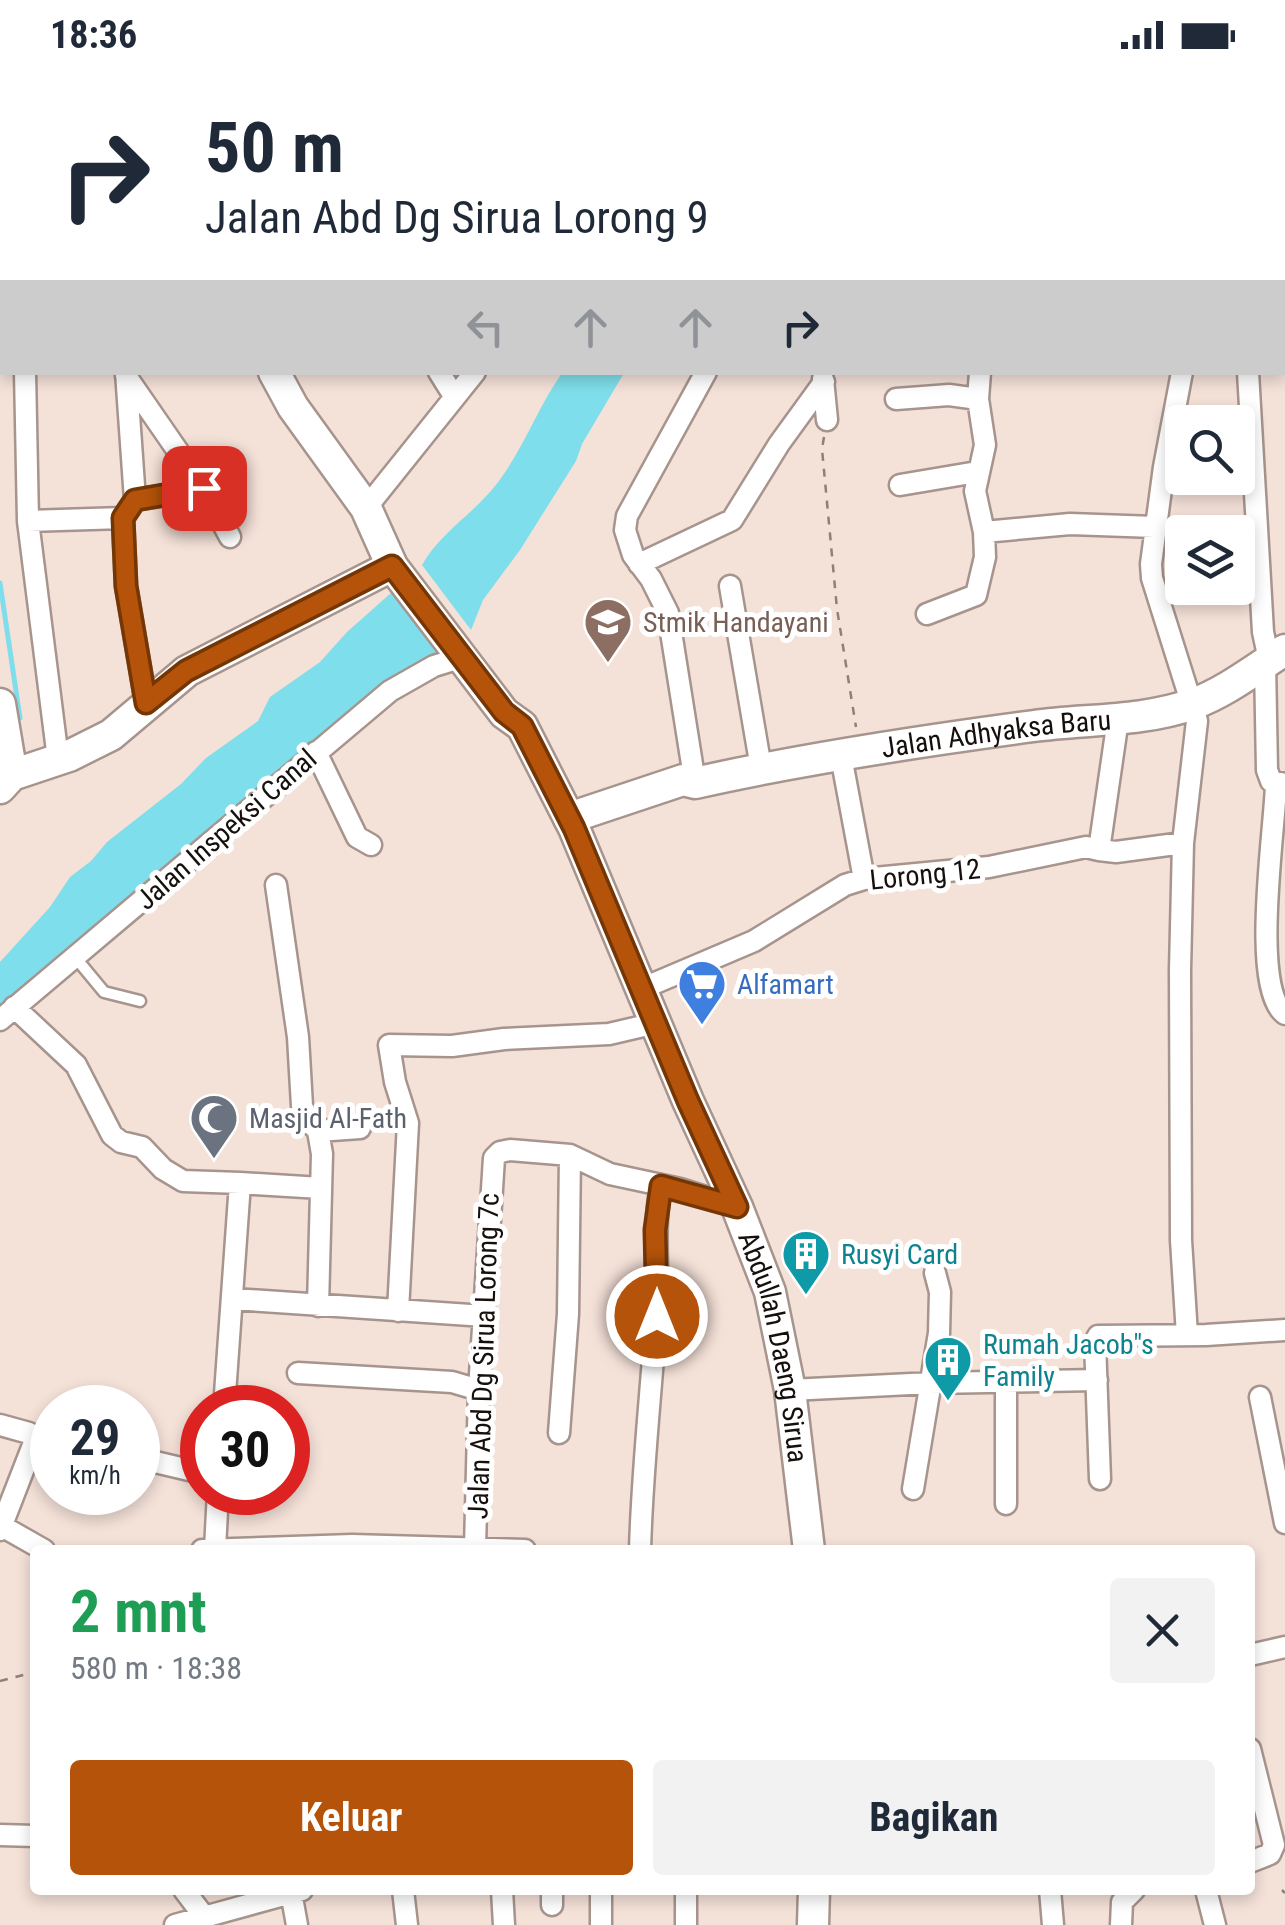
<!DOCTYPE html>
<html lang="id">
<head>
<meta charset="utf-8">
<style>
  body { margin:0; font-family:"Roboto Condensed",sans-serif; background:#f2f2f3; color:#1f2937; height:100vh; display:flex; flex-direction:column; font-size:38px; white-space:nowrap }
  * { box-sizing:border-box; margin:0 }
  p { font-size:32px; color:#747a83 }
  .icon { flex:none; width:55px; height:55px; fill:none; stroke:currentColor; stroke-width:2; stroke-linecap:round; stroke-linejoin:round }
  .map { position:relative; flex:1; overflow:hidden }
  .panel { position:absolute; left:30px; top:1475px; width:1225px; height:350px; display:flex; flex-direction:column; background:#fff; border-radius:10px; box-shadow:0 5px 15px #0003 }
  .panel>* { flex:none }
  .guide { position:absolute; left:0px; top:0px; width:1285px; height:305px; box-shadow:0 5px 15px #0003; background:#fff; color:#1f2937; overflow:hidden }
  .fabs { position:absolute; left:1165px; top:335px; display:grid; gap:20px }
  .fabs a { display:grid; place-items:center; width:90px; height:90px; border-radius:10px; background:#fff; box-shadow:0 5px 15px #0003; font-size:50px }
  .speed { position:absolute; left:30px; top:1315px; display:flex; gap:20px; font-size:50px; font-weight:700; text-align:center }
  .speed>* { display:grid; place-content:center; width:130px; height:130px; border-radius:50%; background:#fff; box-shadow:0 5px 15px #0003; line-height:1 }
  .speed small { font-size:25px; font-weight:400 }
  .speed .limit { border:15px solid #d22; background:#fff; color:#111 }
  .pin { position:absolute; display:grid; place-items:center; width:85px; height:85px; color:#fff; margin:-42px; border-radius:20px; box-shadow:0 5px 15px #0006 }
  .me { position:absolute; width:110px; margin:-55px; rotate:0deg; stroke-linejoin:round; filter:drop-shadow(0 0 8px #0008) }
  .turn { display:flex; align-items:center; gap:35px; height:210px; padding:0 40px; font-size:45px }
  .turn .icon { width:130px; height:130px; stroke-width:2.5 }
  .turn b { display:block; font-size:70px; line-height:85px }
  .lanes { display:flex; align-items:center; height:95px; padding:0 40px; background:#0003; justify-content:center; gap:50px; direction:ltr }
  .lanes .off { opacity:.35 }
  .round { display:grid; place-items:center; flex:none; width:105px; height:105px; border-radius:10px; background:#f2f2f3 }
  .overview { display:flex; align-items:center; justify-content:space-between; height:170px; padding:0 40px }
  h1 { font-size:60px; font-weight:700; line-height:75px; color:#1e9e55 }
  .action { display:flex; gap:20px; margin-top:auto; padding:20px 40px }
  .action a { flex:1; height:115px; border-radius:10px; background:#b45309; color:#fff; font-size:40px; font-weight:700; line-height:115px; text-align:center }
  .action a+a { background:#f2f2f3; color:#1f2937 }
  .status { display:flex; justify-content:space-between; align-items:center; height:70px; padding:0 50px; background:#fff; direction:ltr }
  .status svg { height:28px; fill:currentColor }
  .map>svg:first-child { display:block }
</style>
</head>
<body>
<div class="status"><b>18:36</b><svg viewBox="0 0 49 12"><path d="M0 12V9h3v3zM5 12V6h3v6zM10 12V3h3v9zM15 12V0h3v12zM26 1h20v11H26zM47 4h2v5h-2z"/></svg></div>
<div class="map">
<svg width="1285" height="1855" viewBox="0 0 1285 1855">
  <rect width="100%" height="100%" fill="#f4e1d8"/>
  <path fill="#7fdeeb" d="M562,303H624L582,374L576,391L520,480L483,530L471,560L422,495C439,464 473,444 495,416C523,381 537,338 562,303Z
    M400,515L449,579L418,594L243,732L0,941V892L50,837L70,807L91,791L107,772L181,714L206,688L258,651L270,627L320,592L347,562Z"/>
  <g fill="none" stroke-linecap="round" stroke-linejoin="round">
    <path stroke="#7fdeeb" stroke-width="5" d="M27,2V0
      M0,74L2,67
      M0,513L20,648"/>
    <g stroke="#a6948d" stroke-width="15">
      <path id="lane" d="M75,887L104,922L140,931"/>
    </g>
    <g stroke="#a6948d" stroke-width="25">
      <path id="street" d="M283,0L284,2
        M391,0L392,2
        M732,0L734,2
        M237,2L242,0
        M594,2L599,0
        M928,2L930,0
        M1282,184H1285
        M0,215H2
        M1282,270H1285
        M25,302L28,451L58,689
        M439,302L454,326
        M980,302L978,329L985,375L975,421L984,462L1070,454L1155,457
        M1182,302L1164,397L1151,494L1152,508L1197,651L1183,773L1180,900L1181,1170L1187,1265
        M1248,302L1263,562L1269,590
        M126,306L204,419L135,430
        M823,309L827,350
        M896,329L949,325L978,329
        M900,415L977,402
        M204,419L230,467
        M366,438L475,302
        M123,448L126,516L146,633
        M28,451L123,448L135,430L126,302
        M639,494L732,450L779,374L824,312
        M730,516L761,698
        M927,544L976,525L985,487L984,462
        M1265,592L1267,700L1271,711L1285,714
        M316,682L357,767L371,775
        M841,686L864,809
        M695,713L668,543L651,509L633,485L625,460L627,446L706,302
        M1276,714C1275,759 1250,918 1285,944
        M1099,780L1116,782L1183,773
        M276,815L298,967L302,1036L308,1050L318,1061L322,1084L318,1236
        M641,919L754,871L845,815L864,809L989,797L1086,777L1099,780L1118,649
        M14,937L76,995L112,1065L121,1072L142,1077L163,1099L183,1111L240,1113
        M0,950L390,621L434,596L463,587
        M318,1061L360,1058
        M234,1229L485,1246
        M398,1241L408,1053L395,1012L389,975L452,976L504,969L609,964L656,953
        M298,1303L452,1312L479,1320
        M790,1320L931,1313L1097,1310
        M1260,1327L1285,1453
        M224,1338L240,1113L321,1118
        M0,1355L29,1363L35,1370L0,1460
        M559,1363L568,1244L570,1085
        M138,1388L202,1403
        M1100,1409L1095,1272L1098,1266L1206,1265L1285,1260
        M913,1419L939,1263L940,1222L935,1203
        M1006,1434V1313
        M0,1455L44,1480
        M475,1478L479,1320L494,1088L500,1082L510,1080L570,1085L610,1104L680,1119L737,1137
        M215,1479L218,1422
        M202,1480L352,1475L525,1480
        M640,1480C642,1402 651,1325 656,1247C660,1203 652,1160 661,1116
        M1250,1585L1285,1577
        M1250,1679L1274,1775L1270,1784L1250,1792
        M0,1765L35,1766
        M184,1820L203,1845
        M403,1820L407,1855
        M502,1820L504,1855
        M552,1820V1835
        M601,1820V1855
        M1050,1820L1053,1855
        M1206,1820L1215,1855
        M291,1822L297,1855
        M175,1855L302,1820
        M686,1855V1820
        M1121,1855L1122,1832L1134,1820"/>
    </g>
    <g stroke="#a6948d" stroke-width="35">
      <g id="secondary">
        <path d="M147,0L148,2"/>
        <path id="s1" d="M274,302L293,337L366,438L392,496L504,643L522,656L574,758L688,1031L737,1137L770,1222L790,1320L809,1480"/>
        <path d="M0,634L12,705"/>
        <path d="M0,718L12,705L69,686L111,665L187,601L392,496"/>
        <path id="s2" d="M569,748L683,710L695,713C806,688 921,671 1034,656C1086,649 1142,652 1193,634C1226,622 1255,599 1285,580"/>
        <path d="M813,1855L814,1820"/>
      </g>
    </g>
    <path stroke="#8d807a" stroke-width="2.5" stroke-dasharray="8 8" stroke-linecap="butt" d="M824,367L822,379L837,539L856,657
      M0,1611L35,1602
      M1282,1820L1285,1823"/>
    <use href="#lane" stroke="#fff" stroke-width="10"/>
    <use href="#street" stroke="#fff" stroke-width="20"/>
    <use href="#secondary" stroke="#fff" stroke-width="30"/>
  </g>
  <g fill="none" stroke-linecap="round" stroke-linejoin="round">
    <g stroke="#753606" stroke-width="25">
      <path id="route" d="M204,418L135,430L123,448L126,516L146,633L186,601L392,496L504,642L522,656L574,758L688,1031L737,1137L661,1116L655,1160L657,1246"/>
    </g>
    <use href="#route" stroke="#b45309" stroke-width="18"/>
  </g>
  <defs>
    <g id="university-pin" transform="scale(2.5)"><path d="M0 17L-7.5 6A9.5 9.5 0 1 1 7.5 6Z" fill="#8d6e63" stroke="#fff"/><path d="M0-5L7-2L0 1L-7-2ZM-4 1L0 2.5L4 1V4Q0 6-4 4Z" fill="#fff"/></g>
    <g id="supermarket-pin" transform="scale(2.5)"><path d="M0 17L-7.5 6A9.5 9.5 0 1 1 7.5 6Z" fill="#3f7fe0" stroke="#fff"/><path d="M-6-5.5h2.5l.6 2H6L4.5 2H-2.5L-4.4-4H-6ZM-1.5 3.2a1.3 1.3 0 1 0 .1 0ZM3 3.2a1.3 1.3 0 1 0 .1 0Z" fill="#fff"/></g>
    <g id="mosque-pin" transform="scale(2.5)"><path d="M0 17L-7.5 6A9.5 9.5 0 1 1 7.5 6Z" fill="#6b7280" stroke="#fff"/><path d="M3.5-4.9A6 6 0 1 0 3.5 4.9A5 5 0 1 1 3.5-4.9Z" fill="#fff"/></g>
    <g id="building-pin" transform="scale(2.5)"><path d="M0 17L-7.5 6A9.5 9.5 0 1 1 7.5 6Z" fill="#0f9aa8" stroke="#fff"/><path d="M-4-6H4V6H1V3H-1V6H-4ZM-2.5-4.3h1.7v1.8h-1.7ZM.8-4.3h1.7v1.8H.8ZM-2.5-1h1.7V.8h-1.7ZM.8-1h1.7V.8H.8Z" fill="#fff"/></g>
  </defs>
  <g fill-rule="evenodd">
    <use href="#university-pin" x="608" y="552"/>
    <use href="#supermarket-pin" x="702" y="914"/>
    <use href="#mosque-pin" x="214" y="1048"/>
    <use href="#building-pin" x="806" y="1184"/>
    <use href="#building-pin" x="948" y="1290"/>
  </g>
  <g text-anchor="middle" stroke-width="10" stroke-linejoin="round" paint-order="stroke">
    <g font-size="28" fill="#785e54" stroke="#fff" text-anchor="start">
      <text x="643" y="562">Stmik Handayani</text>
    </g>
    <g font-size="28" fill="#16100d" stroke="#fff">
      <text dy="10" stroke="none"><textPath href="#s2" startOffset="438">Jalan Adhyaksa Baru</textPath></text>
      <text transform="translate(226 759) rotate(-41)" y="10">Jalan Inspeksi Canal</text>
      <text transform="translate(925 804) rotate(-6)" y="10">Lorong 12</text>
      <text dy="10" stroke="none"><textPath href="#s1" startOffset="1108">Abdullah Daeng Sirua</textPath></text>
      <text transform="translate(483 1286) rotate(-88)" y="10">Jalan Abd Dg Sirua Lorong 7c</text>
    </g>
    <g font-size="28" fill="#366cbe" stroke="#fff" text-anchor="start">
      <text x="737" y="924">Alfamart</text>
    </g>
    <g font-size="28" fill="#5b616d" stroke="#fff" text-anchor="start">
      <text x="249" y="1058">Masjid Al-Fath</text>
    </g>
    <g font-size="28" fill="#0d838f" stroke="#fff" text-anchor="start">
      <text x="841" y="1194">Rusyi Card</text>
      <text x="983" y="1284">Rumah Jacob"s<tspan x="983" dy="32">Family</tspan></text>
    </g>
  </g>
</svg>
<div class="fabs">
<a><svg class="icon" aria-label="search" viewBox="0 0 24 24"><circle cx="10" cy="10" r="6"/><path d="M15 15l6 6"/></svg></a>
<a><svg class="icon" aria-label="layers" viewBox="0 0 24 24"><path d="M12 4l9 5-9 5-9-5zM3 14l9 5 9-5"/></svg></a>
</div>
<div class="speed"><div>29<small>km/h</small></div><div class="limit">30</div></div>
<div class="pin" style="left:204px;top:418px;background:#d93025"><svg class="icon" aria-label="arrive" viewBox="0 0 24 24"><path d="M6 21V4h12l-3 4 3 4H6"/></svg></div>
<svg class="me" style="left:657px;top:1246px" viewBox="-20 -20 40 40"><circle r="17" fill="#b45309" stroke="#fff" stroke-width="3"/><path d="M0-11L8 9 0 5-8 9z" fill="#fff"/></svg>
<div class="guide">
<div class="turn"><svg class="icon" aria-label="right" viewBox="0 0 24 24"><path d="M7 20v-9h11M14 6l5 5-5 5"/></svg><div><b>50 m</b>Jalan Abd Dg Sirua Lorong 9</div></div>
<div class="lanes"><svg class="icon off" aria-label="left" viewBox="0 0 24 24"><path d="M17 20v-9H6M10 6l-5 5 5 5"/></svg><svg class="icon off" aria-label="ahead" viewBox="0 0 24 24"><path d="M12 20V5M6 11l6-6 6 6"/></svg><svg class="icon off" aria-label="ahead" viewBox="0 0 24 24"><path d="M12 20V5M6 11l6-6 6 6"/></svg><svg class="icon" aria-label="right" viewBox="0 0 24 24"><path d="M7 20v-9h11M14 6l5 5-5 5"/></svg></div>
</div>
<section class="panel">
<div class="overview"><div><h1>2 mnt</h1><p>580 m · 18:38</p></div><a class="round"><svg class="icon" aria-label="close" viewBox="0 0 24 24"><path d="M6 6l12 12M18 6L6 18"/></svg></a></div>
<div class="action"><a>Keluar</a><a>Bagikan</a></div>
</section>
</div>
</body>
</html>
